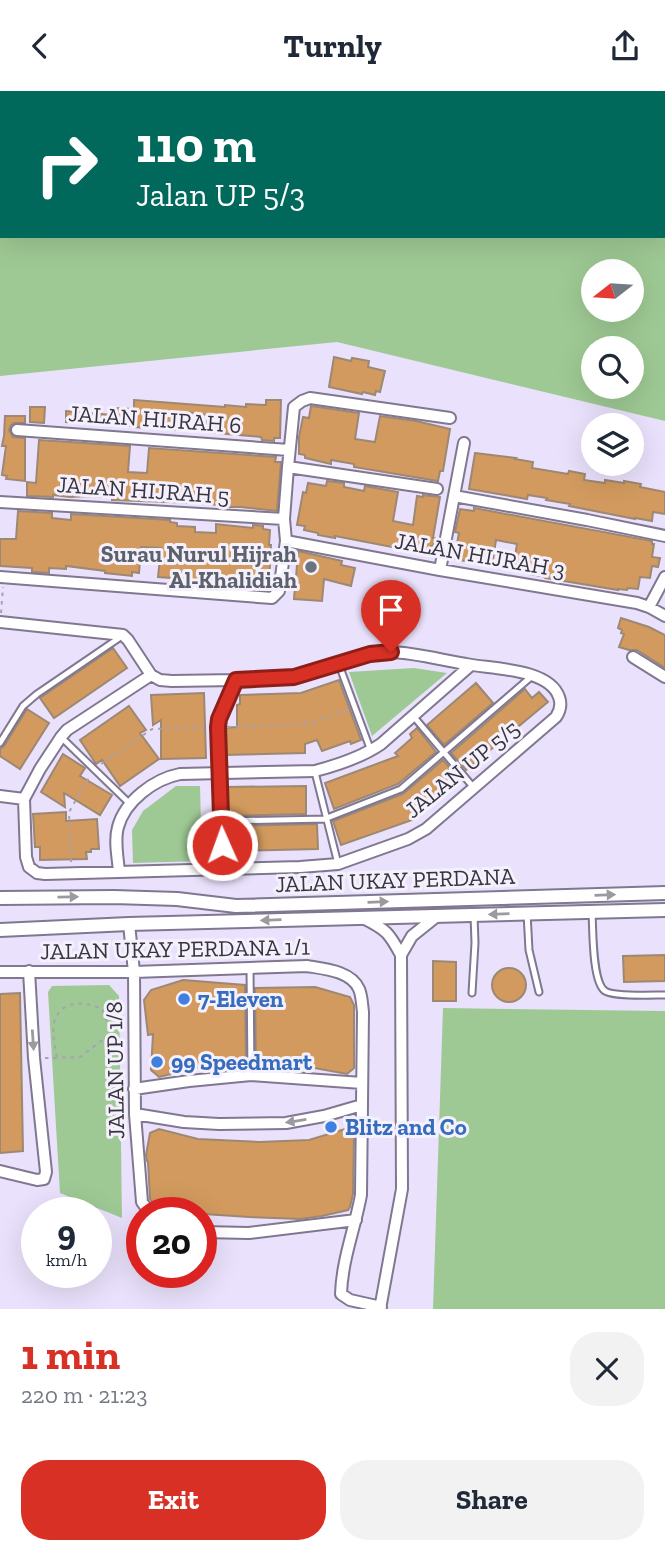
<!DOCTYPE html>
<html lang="en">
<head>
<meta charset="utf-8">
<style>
  body { margin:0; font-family:"Zilla Slab",serif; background:#f2f2f3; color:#1f2937; height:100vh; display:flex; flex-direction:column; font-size:26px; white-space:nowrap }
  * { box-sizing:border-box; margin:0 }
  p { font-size:23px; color:#747a83 }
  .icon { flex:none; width:38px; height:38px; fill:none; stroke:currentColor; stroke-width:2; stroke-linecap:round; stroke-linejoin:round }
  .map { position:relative; height:1218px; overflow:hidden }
  .details { display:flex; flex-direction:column; background:#fff; flex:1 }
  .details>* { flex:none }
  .banner { position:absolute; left:0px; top:0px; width:665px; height:147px; box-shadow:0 7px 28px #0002; background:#00695c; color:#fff; overflow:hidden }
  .needle { width:46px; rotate:253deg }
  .fabs { position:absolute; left:581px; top:168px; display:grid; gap:14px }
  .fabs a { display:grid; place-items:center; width:63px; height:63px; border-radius:50%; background:#fff; box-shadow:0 7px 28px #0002; font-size:35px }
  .speed { position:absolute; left:21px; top:1106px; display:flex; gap:14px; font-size:35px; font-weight:700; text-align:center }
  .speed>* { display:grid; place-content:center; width:91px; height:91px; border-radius:50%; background:#fff; box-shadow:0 7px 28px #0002; line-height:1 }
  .speed small { font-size:18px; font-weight:400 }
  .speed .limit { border:10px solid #d22; background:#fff; color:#111 }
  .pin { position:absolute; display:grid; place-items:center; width:60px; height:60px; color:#fff; margin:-72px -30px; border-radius:50% 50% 50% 0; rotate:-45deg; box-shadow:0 0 7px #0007 }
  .pin .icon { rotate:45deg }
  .me { position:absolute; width:77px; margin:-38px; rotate:358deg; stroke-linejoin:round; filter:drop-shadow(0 0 5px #0008) }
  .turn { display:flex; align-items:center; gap:24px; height:147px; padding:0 21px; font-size:32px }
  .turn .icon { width:91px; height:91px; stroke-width:2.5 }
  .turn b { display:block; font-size:49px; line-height:60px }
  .round { display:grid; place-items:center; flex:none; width:74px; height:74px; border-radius:28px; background:#f2f2f3 }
  .summary { display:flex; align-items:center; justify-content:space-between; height:119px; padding:0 21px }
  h1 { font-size:42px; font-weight:700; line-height:52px; color:#d93025 }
  .primary-button { display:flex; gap:14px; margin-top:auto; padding:14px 21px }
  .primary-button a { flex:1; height:80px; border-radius:28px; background:#d93025; color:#fff; font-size:28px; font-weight:700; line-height:80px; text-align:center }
  .primary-button a+a { background:#f2f2f3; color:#1f2937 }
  header { display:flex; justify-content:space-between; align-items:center; height:91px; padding:0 21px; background:#fff; font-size:32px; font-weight:700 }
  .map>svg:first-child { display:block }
</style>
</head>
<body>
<header><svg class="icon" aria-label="back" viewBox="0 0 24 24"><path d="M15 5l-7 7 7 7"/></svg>Turnly<svg class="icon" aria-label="share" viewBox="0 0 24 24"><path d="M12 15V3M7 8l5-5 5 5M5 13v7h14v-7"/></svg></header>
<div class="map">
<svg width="665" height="1218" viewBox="0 0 665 1218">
  <rect width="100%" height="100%" fill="#eae1fc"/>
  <path fill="#9ec994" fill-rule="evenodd" d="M0,0H665V330L337,251L0,285ZM2,2H663V145H2ZM593,180H632V219H593ZM593,257H632V296H593Z
    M414,577L447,582L372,645L349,581Z
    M176,695H200L202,770L133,772L132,739L143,720Z
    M109,894L119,905L122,1127L60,1102L48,901L52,895Z
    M443,917L665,920V1218H433Z"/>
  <path fill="#d29a5e" stroke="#9c8874" stroke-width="2" d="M334,266L351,270L352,267L369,270L368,276L385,280L380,301L376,300L375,304L363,301L362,303L329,296Z
    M134,309L225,316V314L246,316V313L266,314V309H281L280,347H274V350L262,349L261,346L206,341L208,324L186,321L185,339L133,336V335L118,334V332H99V333L66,331V320L113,324L114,317L134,318Z
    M311,315L359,322L355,348L375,351L380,325L416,330L450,338L443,380H440L438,390L354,376V373L331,369V373L305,367V364L299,363V346L303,326L309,327Z
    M30,316H45L44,332L30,331Z
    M5,325H25V332H14L11,334L9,339L13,346L25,347V390L6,388L7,385L2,384L6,355H2L4,345Z
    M39,349L130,355L128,381L147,382L149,357L276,366L275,371H281L277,420L241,416H219V414L199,412L112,409V406L88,405L70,406L53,404V406L27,405V391L36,392Z
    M475,362L516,367L515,368L533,371L532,377L568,383L569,380L585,383L584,389L605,392V389L624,392V390L641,393L640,396L665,401V423L653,421L652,430L635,427V428L569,415L570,413L546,409L547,407L528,404L527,408L469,398Z
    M327,390L344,392V396L364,400L365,395L398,401L393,430L413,434L417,405L423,406V404L440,406L433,447H435L433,455H431L429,464L408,460V459L335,445V447L318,444V442L304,439L305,435L297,434L303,401L306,402L308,392L326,395Z
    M474,417L652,450V453H654L652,466L660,467L658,476L652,475L650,487L640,486L638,498L628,497L627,499L618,498V499L546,487L547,486L529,483V480L513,477L517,453L496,449L492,475L454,468L459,442L455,441L460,418L474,420Z
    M18,420L52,422V427L71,429V423L170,429V431L177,432V435L195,436V441L216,442V433L253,437V434L263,435V438L270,439L269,454H271L269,492L232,490V489L211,487V494L183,491L184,488L158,486L161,457L141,456L139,482L132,481V485L105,482V480L66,475V478L49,477V482L32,481V477L0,475V448H16Z
    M298,460L342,470L341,474L355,477L351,495L324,488L322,510L294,508L295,496H291L292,486L296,487Z
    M621,527L649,536L665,544V577L637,559H629L619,556L624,543L621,542L622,539L618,537Z
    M113,557L127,577L54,627L40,607Z
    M339,589L361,649L351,653L350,650L322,660L317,649L305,653V662L224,664L223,637L237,636V614L240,613V604L301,602Z
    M476,592L493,612L444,654L427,634Z
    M525,598L532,607L539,601L548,611L466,679L451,662Z
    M204,602L206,667L161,668V629L153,634L151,604Z
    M129,615L146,639L140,642L159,668L120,695L102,669L96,673L80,649Z
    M27,618L49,632L20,678L0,665V658L4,655Z
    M417,637L436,661L398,693L334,718L325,692L398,665L395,662L412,647L410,643Z
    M63,663L85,677L80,685L112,704L100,724L64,702L65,716L41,701Z
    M443,669L459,687L420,721L413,723L415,728L341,754L333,730L403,703Z
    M306,695V723L226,725L225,696Z
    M66,721V730L97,728L99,758H91V761H86L87,768L40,769V756H35L33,723Z
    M317,733L318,758L228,760L227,735Z
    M665,864V890L624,891L623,865Z
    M433,870L456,871V910H433Z
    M492 894a17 17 0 1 1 34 0a17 17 0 1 1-34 0Z
    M183,889L245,894L246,975L197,977L159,986L151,979L153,943L148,944L144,909L151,899Z
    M315,896L350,906L354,914V977L347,983L298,974L256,975L255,897Z
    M20,902L23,1060L0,1062V903Z
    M348,1037L354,1042L353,1103L350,1116L348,1119L322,1125L300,1128L249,1126L189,1122L153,1112L150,1108L148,1071L147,1070L146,1064L150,1042L159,1038L198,1048L259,1051L309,1049Z"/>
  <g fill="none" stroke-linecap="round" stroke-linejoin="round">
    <g stroke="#807790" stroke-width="9">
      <path id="service" d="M338,571L371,660
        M414,626L474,697
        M61,646L130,713
        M0,652L23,615L37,603L122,545
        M315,681L338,773
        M327,727L401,698L532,585
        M221,730L327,728
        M223,778L218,636L219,628L236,589
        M592,821C593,838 592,891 605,900C614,906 653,904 665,904
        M527,822L529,859L539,901
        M250,877L251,984
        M472,902L475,852L474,824"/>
    </g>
    <g stroke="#807790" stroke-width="14">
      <path id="minor" d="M17,339L289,359
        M288,376L437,398
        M454,405L587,429L665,445
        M0,411L284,428
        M286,450L440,479L637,512L649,516L665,525
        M440,479L464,352
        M0,486L272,507L279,500L286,450L284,428L288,376L294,316L302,310L310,307L450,327
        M649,516L665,486
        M0,531L123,544L128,549L151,584
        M391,561C417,562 441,569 466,573C491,578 549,577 559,606C562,614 560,620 556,626L426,738L408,748L338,773L300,776L45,783L37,782L29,776L26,766L24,708L40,678L61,646L67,639L151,584L160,589L172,590L236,589L294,586L370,563Z
        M633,566L665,586
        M0,705L24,708
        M119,781C118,767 114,750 118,736C125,710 154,688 180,683L315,680C338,674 362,666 381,653L471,574
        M363,827C387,839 389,842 401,864L402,1098L380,1218
        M129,833L134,881L135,1023L142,1111L150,1122
        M401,864L412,845L437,825
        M0,881H134L307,875C325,878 351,880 359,898C362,905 362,914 363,921L361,1104C355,1137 342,1169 341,1203L350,1209L381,1216
        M134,998L189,990L251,984L362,992
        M135,1023L184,1031L219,1033L286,1032L324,1025L362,1014
        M0,1080L37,1089L44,1088L46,1081L34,967L29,880
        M201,1141L249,1142L356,1129"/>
    </g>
    <g stroke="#807790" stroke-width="16">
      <path id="tertiary" d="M0,807L114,806L177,808L236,815L665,802
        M0,839L129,833L665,819"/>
    </g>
    <path stroke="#a8a0b5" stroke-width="2" stroke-dasharray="3.5 5" stroke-linecap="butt" d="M1,522L3,496
      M227,636L308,633L348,619
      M101,673L152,638L211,636
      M71,771L69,721L90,685
      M45,967L80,966L108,945V934L102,918C85,910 60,908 54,932C52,942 55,956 57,966"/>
    <use href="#service" stroke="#fff" stroke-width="5"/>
    <use href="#minor" stroke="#fff" stroke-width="10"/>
    <use href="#tertiary" stroke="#fff" stroke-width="12"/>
  </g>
  <defs><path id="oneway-solid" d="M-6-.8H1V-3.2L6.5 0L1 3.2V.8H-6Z" transform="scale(1.75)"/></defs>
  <g fill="#9c9a9f">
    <use href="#oneway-solid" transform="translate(605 804) rotate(-2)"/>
    <use href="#oneway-solid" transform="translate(68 806) rotate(-1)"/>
    <use href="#oneway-solid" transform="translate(378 811) rotate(-2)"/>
    <use href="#oneway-solid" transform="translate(499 823) rotate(178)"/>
    <use href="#oneway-solid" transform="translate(271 829) rotate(178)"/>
    <use href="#oneway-solid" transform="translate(33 949) rotate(86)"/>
    <use href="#oneway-solid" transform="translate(296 1030) rotate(171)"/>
  </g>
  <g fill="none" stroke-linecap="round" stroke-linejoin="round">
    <g stroke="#8d1f18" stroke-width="18">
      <path id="route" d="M222,754L218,636L219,628L236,589L294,586L370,563L391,561"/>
    </g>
    <use href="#route" stroke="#d93025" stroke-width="12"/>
  </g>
  <circle fill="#6b7280" stroke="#f5f1fc" stroke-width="2.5" cx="311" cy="476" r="7"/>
  <g fill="#3f7fe0" stroke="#f5f1fc" stroke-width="2.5">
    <circle cx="184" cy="908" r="7"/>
    <circle cx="157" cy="971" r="7"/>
    <circle cx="331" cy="1036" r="7"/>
  </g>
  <g text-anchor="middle" stroke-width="6" stroke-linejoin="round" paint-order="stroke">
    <g font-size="23" fill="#38343f" stroke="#f5f1fc">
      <text transform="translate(155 328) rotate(4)" y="8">JALAN HIJRAH 6</text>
      <text transform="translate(143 399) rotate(4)" y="8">JALAN HIJRAH 5</text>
      <text transform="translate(480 464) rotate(10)" y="8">JALAN HIJRAH 3</text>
      <text transform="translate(462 678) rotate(-39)" y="8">JALAN UP 5/5</text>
      <text transform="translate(395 789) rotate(-2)" y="8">JALAN UKAY PERDANA</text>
      <text transform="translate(175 858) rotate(-1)" y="8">JALAN UKAY PERDANA 1/1</text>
      <text transform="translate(115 979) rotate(-91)" y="8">JALAN UP 1/8</text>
    </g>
    <g font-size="23" font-weight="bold" fill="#5b616d" stroke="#f5f1fc" text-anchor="end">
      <text x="297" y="471">Surau Nurul Hijrah<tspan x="297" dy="26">Al-Khalidiah</tspan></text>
    </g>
    <g font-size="23" font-weight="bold" fill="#366cbe" stroke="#f5f1fc" text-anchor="start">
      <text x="198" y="916">7-Eleven</text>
      <text x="171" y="979">99 Speedmart</text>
      <text x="345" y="1044">Blitz and Co</text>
    </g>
  </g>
</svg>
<div class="fabs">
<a><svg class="needle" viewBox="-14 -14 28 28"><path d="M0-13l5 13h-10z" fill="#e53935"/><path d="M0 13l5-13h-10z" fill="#747a83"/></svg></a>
<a><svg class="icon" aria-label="search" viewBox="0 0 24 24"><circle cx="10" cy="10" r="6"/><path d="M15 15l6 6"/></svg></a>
<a><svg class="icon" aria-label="layers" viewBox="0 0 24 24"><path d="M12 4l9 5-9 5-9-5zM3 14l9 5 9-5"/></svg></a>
</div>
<div class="speed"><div>9<small>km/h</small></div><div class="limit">20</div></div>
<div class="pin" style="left:391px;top:561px;background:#d93025"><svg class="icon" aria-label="arrive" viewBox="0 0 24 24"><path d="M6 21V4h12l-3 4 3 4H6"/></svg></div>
<svg class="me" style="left:222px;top:754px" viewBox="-20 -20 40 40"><circle r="17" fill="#d93025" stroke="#fff" stroke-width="3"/><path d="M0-11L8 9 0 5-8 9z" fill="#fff"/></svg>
<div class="banner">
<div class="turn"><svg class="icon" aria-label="right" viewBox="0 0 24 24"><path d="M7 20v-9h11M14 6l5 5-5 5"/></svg><div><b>110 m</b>Jalan UP 5/3</div></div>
</div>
</div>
<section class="details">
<div class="summary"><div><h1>1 min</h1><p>220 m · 21:23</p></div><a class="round"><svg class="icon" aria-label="close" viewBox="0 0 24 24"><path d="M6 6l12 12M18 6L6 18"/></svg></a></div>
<div class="primary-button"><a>Exit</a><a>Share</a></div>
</section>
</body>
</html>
